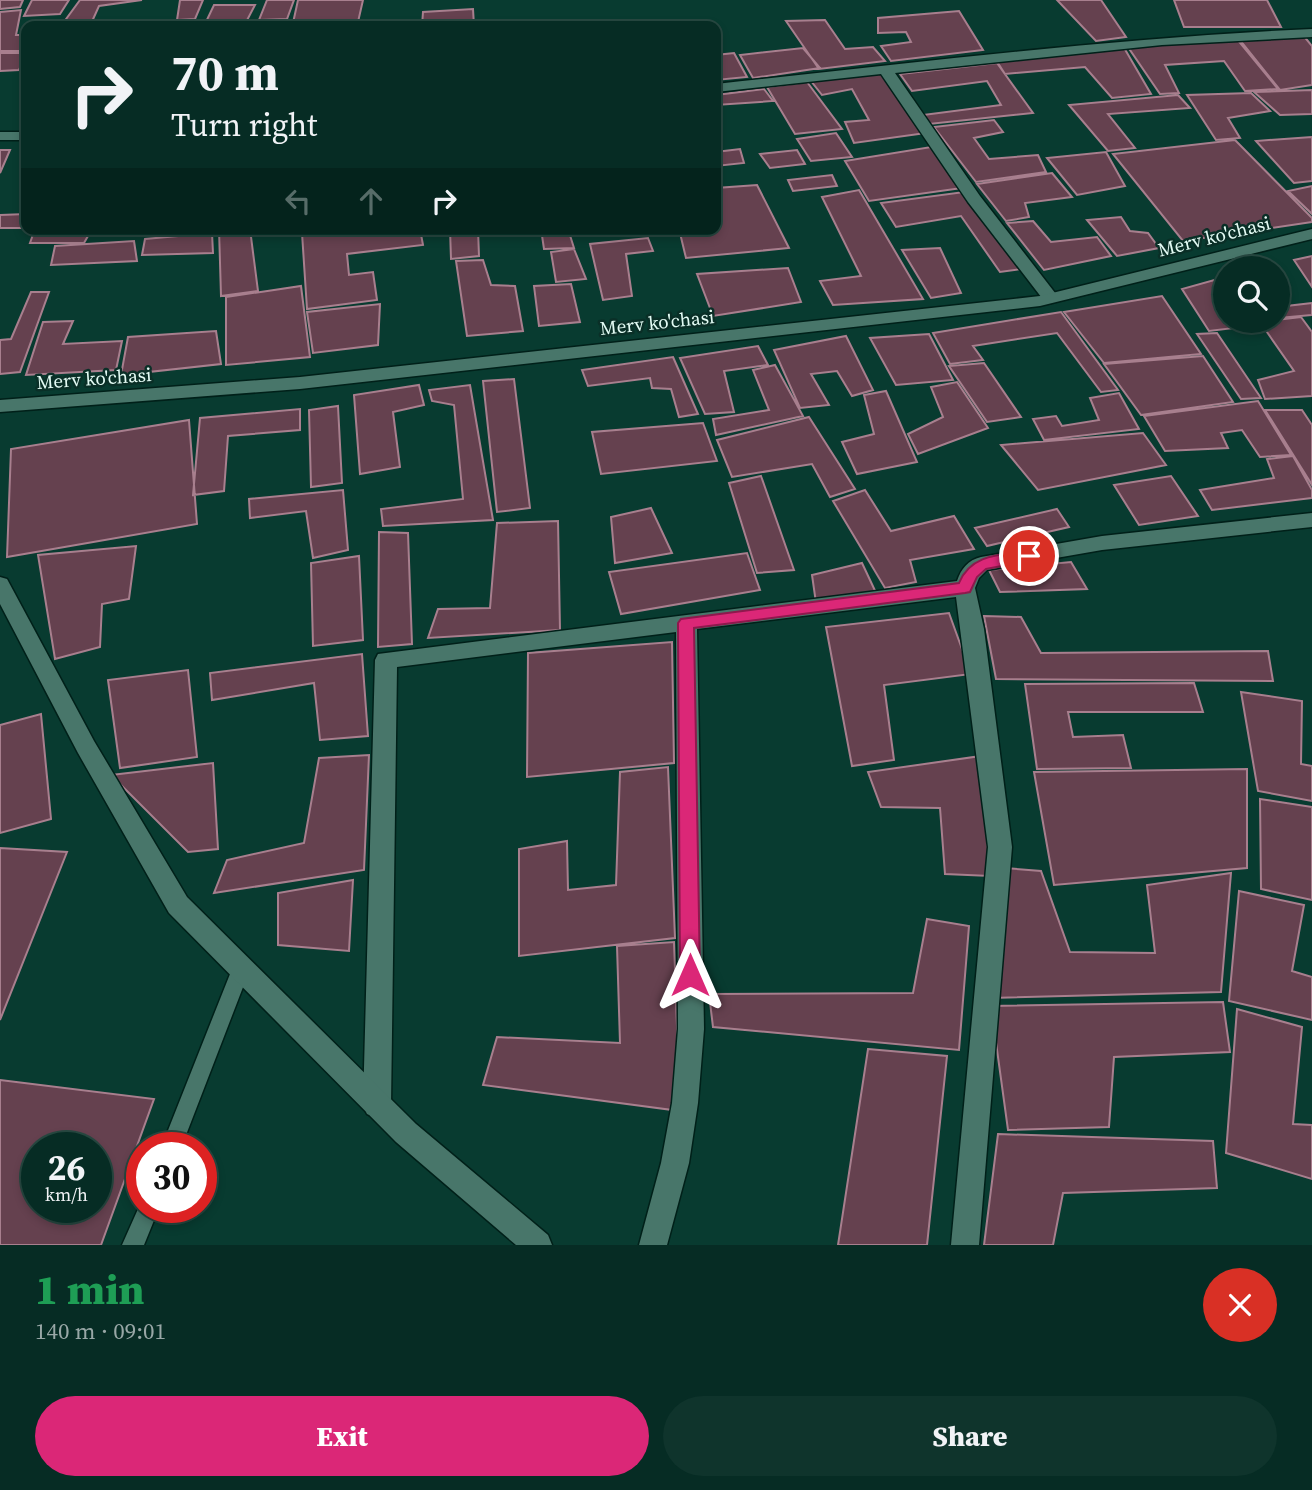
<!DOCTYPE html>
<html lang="en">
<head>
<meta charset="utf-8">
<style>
  body { margin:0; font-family:"Source Serif 4",serif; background:#0f342c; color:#f1f3f6; height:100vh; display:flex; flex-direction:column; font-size:26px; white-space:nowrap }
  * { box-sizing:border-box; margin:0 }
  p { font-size:23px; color:#98a7a6 }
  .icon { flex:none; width:38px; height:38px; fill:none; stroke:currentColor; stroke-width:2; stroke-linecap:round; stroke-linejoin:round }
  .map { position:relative; height:1245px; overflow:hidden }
  .details { display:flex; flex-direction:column; background:#062c24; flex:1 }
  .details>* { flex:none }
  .guide { position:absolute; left:21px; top:21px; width:700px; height:214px; border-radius:14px; box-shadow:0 4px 10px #0003,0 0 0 2px #274841; background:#062c24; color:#f1f3f6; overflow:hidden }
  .controls { position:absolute; left:1213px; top:256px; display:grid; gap:14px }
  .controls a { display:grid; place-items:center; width:77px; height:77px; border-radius:50%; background:#062c24; box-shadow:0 4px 10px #0003,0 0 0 2px #274841; font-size:35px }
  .speed { position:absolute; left:21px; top:1132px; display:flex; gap:14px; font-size:35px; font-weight:700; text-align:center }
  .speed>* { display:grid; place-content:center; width:91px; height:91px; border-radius:50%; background:#062c24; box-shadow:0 4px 10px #0003,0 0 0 2px #274841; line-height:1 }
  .speed small { font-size:18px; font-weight:400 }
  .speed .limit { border:10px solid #d22; background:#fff; color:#111 }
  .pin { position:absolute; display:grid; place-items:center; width:60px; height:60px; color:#fff; margin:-30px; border:4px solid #fff; border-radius:50%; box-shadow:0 2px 7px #0007 }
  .me { position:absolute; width:77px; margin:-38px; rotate:0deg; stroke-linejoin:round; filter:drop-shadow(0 0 5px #0008) }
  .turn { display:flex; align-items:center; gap:24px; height:147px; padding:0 35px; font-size:32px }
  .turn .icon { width:91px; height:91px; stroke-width:2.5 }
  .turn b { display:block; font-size:49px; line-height:60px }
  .lanes { display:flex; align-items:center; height:66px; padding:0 35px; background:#0003; justify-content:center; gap:35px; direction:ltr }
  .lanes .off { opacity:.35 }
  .round { display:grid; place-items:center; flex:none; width:74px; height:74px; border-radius:37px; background:#0f342c }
  .headline { display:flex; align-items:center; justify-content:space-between; height:119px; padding:0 35px }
  h1 { font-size:42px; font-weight:800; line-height:52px; color:#1e9e55 }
  .button { display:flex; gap:14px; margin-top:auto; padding:14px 35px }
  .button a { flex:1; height:80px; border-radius:42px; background:#db2777; color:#fff; font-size:28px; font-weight:800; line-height:80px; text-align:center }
  .button a+a { background:#0f342c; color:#f1f3f6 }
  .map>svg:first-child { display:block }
</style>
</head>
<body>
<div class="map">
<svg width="1312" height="1245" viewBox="0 0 1312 1245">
  <rect width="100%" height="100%" fill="#083b30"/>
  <path fill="#65414f" stroke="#a87f8e" stroke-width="2" fill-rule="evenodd" d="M23,0L20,7L0,9V0Z
    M32,0H69L60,14L24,16Z
    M80,0H142L99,6L90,26H61Z
    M180,0H203L195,19L177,20Z
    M267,0H294L287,19L259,20Z
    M298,0H363L358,22L293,23Z
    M1057,0H1101L1126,37L1096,41Z
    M1174,0H1267L1281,27H1184Z
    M214,5H255L244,26H204Z
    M473,9L474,26H422L423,12Z
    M21,10L16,35H26V51H0V12Z
    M959,11L983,50L891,61L881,46L911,42L906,32L878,33V18Z
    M825,20L845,49L873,47L885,61L819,69L786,21Z
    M1303,35L1312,46V85L1280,90L1239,39Z
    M1237,39L1278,89L1245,91L1224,61L1165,65L1179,93L1160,94L1128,47Z
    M1123,46L1151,94L1112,98L1085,67L1005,74L996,60Z
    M803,48L820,68L753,78L740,55Z
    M0,53H26V54L19,70L0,71Z
    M734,53L747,77L716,80V55Z
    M997,63L1033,113L929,124L923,115L1001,105L987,81L912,91L900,74Z
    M879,72L926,133L854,143L845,122L869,120L852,89L822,95L811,81Z
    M807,82L842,129L795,134L767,87Z
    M764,89L773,101L716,105V95Z
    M1312,90V114L1280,115L1254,92Z
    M1251,93L1270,111L1228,118L1240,138L1216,140L1187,95Z
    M1178,95L1190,108L1108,114L1135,148L1108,151L1069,105Z
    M994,120L1003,132L974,138L989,159L1038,155L1046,172L976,182L934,127Z
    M836,133L852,157L811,161L797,139Z
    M1312,137V181L1294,183L1256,141Z
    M1235,140L1312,218V222L1183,241L1113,154Z
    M931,147L962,188L869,201L845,161Z
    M740,149L744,163L716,166V152Z
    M0,150H10L0,173Z
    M797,150L805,164L770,168L760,154Z
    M1106,152L1125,186L1077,195L1047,158Z
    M1052,173L1072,197L1025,203L1029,217L1006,221L977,184Z
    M832,175L837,186L793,191L788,180Z
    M757,185L789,248L686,258L679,229H716V188Z
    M1312,186V214L1288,191Z
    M859,190L923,299L833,305L820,281L861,276L822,197Z
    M964,192L1021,269L1000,272L961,216L896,227L881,203Z
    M26,214V228H0V215Z
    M1121,217L1130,231L1148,233L1159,248L1117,256L1087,220Z
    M1033,221L1051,242L1097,237L1111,256L1044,270L1007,223Z
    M35,229H92L84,243H30Z
    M219,229H250L258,291L221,296Z
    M349,229H420L423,245L347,254L349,275L373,272L377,300L307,309L302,233Z
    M450,229H478L479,256L451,259Z
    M541,229H568L574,248L544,249Z
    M212,233L213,253L142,255L145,239Z
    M648,238L653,251L626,254L632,296L603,300L590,244Z
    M134,241L137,261L51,265L55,246Z
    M940,248L961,293L931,298L902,250Z
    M574,249L586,279L556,282L551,252Z
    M1312,256V287L1294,260Z
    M483,260L491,285L515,286L523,331L467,336L456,261Z
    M788,268L801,302L713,316L697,274Z
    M1225,277V320H1256L1259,325L1209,331L1182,289Z
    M571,284L580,322L539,326L534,286Z
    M301,286L310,357L226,365V297Z
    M31,292H49L20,372L0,374V340L11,339Z
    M1162,296L1201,354L1104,363L1064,312Z
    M1312,303V315L1278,318V307Z
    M380,304L378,345L313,353L307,312Z
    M1061,312L1118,390L1101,392L1057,333L973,346L983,360L950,364L933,333Z
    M1301,317L1312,332V396L1265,399L1258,380L1294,371L1260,322Z
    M73,321L63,344L122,341L116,370L26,375L43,322Z
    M216,331L221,364L121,375L128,337Z
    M1217,333L1261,398L1241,399L1197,334Z
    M929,334L953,380L896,385L870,338Z
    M846,336L873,390L852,396L837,371L811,374L829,405L800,408L774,350Z
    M758,346L768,365L724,371L734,412L705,414L680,358Z
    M1203,356L1233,402L1141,415L1104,364Z
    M673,357L698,414L679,417L671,389L652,388L650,378L588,386L582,370Z
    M984,363L1021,417L987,422L949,366Z
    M775,365L803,416L716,435L713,419L769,410L753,370Z
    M514,379L530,508L497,512L483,381Z
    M957,382L988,428L918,454L908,434L943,417L931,387Z
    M419,385L424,405L393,412L400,467L360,474L354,395Z
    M470,385L493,520L383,526L381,509L463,499L454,405L432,401L429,390Z
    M886,391L917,462L857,474L842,442L874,434L864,395Z
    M1119,393L1139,429L1044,440L1033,419L1056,416L1062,426L1099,420L1090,398Z
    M1258,401L1291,455L1260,457L1242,430L1221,433L1228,448L1165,451L1144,416Z
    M338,406L342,483L311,487L309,410Z
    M300,409V430L228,436L224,491L193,495L200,418Z
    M1265,410H1302L1312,425V485Z
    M809,417L855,489L830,497L812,464L732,477L717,440Z
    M189,420L197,524L7,557L11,449Z
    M703,423L717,461L601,474L592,432Z
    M1143,433L1166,465L1038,490L1001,445Z
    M1293,456L1312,490V498L1212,510L1200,490L1274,478L1267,459Z
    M761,476L794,570L757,573L729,483Z
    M1171,476L1198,516L1139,525L1114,485Z
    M343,490L348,550L313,558L306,511L250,518L249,499Z
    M865,490L891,531L954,516L974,549L910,560L916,582L885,588L833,501Z
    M651,508L672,553L615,563L611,517Z
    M1057,509L1069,527L987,546L975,528Z
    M558,521L560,630L428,638L438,609L490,608L497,523Z
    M379,532L408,533L412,644L378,647Z
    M136,546L129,599L102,604L100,647L55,659L38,555Z
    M747,553L760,590L621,614L609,572Z
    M359,556L363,640L313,646L311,563Z
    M1071,562L1087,589L1000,592L989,570Z
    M862,563L878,597L816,603L812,575Z
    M949,613L971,674L884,685L894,760L852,766L826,627Z
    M984,616L1021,617L1041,653L1268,651L1273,681L996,679Z
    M672,642L674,763L527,777L528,653Z
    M362,654L368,736L320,740L314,683L212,700L210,673Z
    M188,670L197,757L120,768L108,680Z
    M1194,683L1203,712H1068L1073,737L1123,735L1131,768L1037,769L1025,684Z
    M1241,692L1302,701L1301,764L1312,766V801L1258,791Z
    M41,714L51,819L0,833V725Z
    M369,755L364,870L214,893L227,860L304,843L319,758Z
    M981,756L990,876L945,874L940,808L881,807L868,772Z
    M213,763L218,849L188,852L111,775Z
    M668,767L675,938L519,956V849L567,841L568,890L616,885L620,772Z
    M1247,769V868L1054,885L1034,772Z
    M1260,799L1312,807V900L1261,889Z
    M0,848L67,852L0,1020Z
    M1005,868L1041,871L1070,952L1155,953L1147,885L1231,873L1221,992L991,998Z
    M353,880L349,951L278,945V893Z
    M1239,891L1304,905L1292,971L1312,977V1020L1229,1001Z
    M927,919L969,926L959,1050L713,1027L709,994L913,993Z
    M674,942L680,1111L483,1085L497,1037L620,1043L617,946Z
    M1223,1002L1230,1052L1114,1057L1109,1127L1008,1130L991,1006Z
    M1237,1009L1302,1027L1293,1124L1312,1125V1179L1226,1153Z
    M868,1049L947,1056L927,1245H838Z
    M0,1080L154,1099L101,1245H0ZM37,1148H96V1208H37Z
    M998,1134L1213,1141L1217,1188L1063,1193L1053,1245H984Z"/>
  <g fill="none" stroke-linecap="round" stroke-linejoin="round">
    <g stroke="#002019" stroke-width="3">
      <path id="service" d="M241,960L248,963L250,969L181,1148H161L232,969L234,963Z
        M142,1200V1208H159L144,1245H122Z"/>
    </g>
    <g stroke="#002019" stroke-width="3">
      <path id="minor" d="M1312,29V37L1162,45L895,73L980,196L1059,298L1051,303L1045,302L968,202L881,74L716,92V84C915,63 1112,38 1312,29Z
        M0,132H26V140H0Z
        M1312,513V527L1102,550L987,570L979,578L975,588L984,629L1012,847L979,1245H951L988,847L956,597L697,629L704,1029L698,1103L689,1163L667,1245H639L661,1163L672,1103L678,1029L676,632L397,667L391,1105L387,1114L377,1118L367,1114L363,1105L375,660L378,654L957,581C961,569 968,560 981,557L1102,536Z"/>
    </g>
    <g stroke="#002019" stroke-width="3">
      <path id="tertiary" d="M1312,229V239L1040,306L300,389L0,412V400L300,377L1040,296Z
        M0,577L7,579L94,741L187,897L416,1124L548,1235L552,1245H516L396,1142L169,913L78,753L0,604Z"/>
    </g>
    <use href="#service" fill="#48766a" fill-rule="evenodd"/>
    <use href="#minor" fill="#48766a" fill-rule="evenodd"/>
    <use href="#tertiary" fill="#48766a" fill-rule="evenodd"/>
  </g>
  <path fill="#db2777" stroke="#8e194d" stroke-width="2" d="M1029,551L1037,556L1035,560L986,569L977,577L970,592L965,593L694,628L700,975L697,981L690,984L683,981L680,975L678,623L681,619L959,583C971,553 1002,555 1029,551Z"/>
  <g text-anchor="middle" stroke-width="5" stroke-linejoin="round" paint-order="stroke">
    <g font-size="19" fill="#e3fbf4" stroke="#0a2f27">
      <text transform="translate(1214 236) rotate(-14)" y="7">Merv ko'chasi</text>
      <text transform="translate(657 322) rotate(-6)" y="7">Merv ko'chasi</text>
      <text transform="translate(94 378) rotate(-4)" y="7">Merv ko'chasi</text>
    </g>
  </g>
</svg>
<div class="controls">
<a><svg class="icon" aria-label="search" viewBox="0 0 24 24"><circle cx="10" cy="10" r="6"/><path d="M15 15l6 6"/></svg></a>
</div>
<div class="speed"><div>26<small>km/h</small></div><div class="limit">30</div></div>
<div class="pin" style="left:1029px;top:556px;background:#d93025"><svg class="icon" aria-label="arrive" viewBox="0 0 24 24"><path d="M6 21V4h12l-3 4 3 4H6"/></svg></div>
<svg class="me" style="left:690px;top:975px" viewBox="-20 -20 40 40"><path d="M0-17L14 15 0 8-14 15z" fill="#db2777" stroke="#fff" stroke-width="4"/></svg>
<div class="guide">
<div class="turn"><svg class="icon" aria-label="right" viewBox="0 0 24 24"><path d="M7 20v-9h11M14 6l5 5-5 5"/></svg><div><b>70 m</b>Turn right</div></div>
<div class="lanes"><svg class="icon off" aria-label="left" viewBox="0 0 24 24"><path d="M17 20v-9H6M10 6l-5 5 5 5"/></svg><svg class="icon off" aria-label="ahead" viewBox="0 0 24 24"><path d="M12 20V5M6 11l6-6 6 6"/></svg><svg class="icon" aria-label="right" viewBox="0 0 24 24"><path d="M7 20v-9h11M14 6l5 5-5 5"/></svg></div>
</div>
</div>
<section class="details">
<div class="headline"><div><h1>1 min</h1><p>140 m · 09:01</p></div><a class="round" style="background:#d93025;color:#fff"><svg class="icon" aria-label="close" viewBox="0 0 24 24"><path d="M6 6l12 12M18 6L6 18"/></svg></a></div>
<div class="button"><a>Exit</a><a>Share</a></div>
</section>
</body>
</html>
